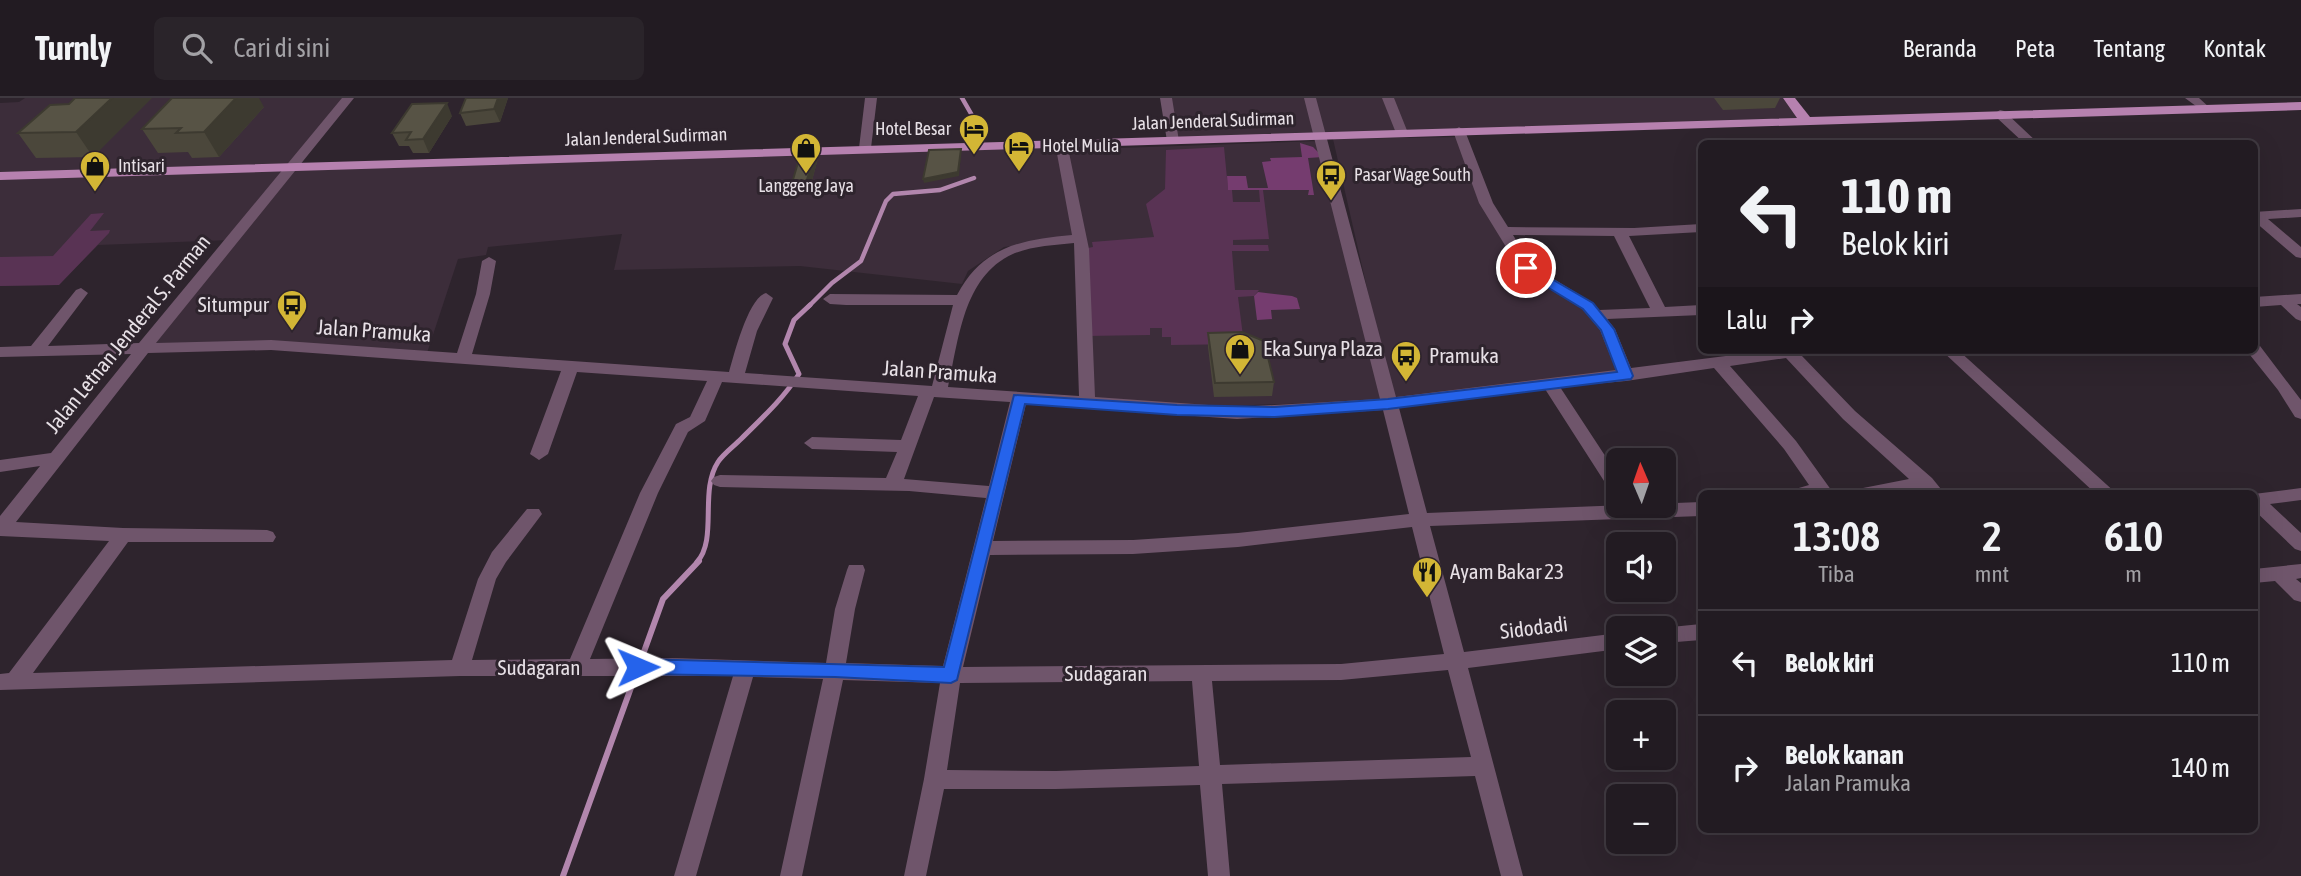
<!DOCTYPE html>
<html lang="id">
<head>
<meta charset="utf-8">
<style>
  body { margin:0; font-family:"Asap Condensed",sans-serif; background:#2a242a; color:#f1f3f6; height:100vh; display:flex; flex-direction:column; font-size:26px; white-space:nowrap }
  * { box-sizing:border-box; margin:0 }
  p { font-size:23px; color:#a2a1a5 }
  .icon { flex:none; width:38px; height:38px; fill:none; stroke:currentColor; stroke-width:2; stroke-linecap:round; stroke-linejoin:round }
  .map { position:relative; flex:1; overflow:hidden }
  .panel { position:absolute; left:1698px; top:392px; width:560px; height:343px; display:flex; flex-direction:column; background:#221b22; border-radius:10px; box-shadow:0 7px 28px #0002,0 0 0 2px #3f3940 }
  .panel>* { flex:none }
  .top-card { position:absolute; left:1698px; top:42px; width:560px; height:214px; border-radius:10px; box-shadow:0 7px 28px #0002,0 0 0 2px #3f3940; background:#221b22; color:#f1f3f6; overflow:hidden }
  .needle { width:46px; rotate:358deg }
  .tools { position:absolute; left:1606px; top:350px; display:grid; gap:14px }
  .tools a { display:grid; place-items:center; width:70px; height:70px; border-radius:10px; background:#221b22; box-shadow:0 7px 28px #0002,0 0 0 2px #3f3940; font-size:35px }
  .pin { position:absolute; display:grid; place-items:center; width:60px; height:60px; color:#fff; margin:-30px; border:4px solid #fff; border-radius:50%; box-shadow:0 2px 7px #0007 }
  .me { position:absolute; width:77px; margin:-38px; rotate:89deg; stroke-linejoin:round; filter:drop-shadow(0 0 5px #0008) }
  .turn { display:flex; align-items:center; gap:24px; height:147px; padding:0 28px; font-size:32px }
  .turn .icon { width:91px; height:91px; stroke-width:2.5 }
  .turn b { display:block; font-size:49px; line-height:60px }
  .then { display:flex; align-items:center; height:66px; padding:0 28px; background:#0003; gap:14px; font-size:26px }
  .eta { display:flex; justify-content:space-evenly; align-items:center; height:119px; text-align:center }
  .eta b { font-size:42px; font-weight:600; line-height:49px }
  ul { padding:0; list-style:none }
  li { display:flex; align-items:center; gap:21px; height:105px; padding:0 28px; border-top:2px solid #3f3940 }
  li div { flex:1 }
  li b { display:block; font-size:26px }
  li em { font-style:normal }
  header { display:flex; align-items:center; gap:42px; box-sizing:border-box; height:98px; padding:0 35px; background:#221b22; border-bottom:2px solid #3f3940 }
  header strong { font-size:33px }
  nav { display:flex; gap:38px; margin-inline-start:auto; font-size:24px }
  .search { width:490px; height:63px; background:#2a242a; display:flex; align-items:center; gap:18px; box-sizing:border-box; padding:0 24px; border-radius:10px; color:#a2a1a5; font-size:26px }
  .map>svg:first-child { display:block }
</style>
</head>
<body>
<header>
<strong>Turnly</strong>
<div class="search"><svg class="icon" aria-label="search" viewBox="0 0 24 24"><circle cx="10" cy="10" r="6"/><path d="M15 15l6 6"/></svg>Cari di sini</div>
<nav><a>Beranda</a><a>Peta</a><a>Tentang</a><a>Kontak</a></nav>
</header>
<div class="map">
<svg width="2301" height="778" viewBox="0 0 2301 778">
  <rect width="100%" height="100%" fill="#2e242d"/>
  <path fill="#3c2d3a" d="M25,0H348L292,69L1060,43L1061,52L1319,43L1387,302L1175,310L1087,305L1080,140L1004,149L968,173L962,186L800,168L614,172L622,136L488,149L486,157L458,161L427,255L145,249L230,142L98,147L59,187L0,188V5L19,4Z
    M1163,0H1788L1803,21L1168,40Z
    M1459,39L1525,170L1588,208L1625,276L1393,304L1333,41Z"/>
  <path fill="#593354" d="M1224,49L1228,91L1232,92L1233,104H1260L1259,92H1263L1269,141L1233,142V147H1268L1269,153H1232L1235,192H1259L1254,198L1238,199L1244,246L1171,247V239H1162V230H1150V237L1086,238L1082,151L1093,149L1092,144L1154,139L1146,106L1165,91L1166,52Z
    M104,115L90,133L110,132L109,135L59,187L0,188V159L53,158L91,116Z"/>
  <path fill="#753c6f" d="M1300,45L1313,49L1323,59L1308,60L1314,97H1308L1309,92H1228L1227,78H1246L1248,90H1268L1262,64L1271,63L1270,60L1302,59Z
    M1258,194L1292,198L1297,200L1300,211L1271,212L1272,221L1257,222L1254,198Z"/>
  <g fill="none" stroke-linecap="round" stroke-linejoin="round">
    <path stroke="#b286ad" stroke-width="4.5" d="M962,0L977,26
      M808,209L832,185L861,163L886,103L893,96L940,92L974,80"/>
    <path stroke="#b286ad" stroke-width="5" d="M697,464C718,441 699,393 718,364C723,356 734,348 741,341C762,320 783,301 799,276L785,246L794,222L810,207"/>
    <path stroke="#b286ad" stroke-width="6" d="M563,778L663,501L699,463"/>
    <path fill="#6f556b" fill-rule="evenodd" d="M342,0H354L156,245L271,242L457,255L476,196L482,163L489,159L496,163L490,196L472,256L729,274C734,257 748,200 766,195L773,200L757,233L745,275L932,288L953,207H846L830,206L823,201L830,196L957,197C983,148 1021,142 1072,137L1055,45L1061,41L1067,45L1089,151L1095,299L1237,309L1380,301L1304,0H1316L1396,299L1616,272L1600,232L1583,211L1519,170L1479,105L1453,33L1459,29L1465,33L1493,105L1508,129L1634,130L1701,126V134L1629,138L1665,209L1701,207V217L1607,221L1615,231L1631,270L1773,252H1821L1819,256L1802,258L1855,313L1932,380L1945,396H1924L1920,391L1899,396H1854L1863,390L1909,381L1843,321L1786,260L1730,268L1796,343L1834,396H1789L1792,392L1809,387L1784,351L1714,270L1626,283L1560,289L1619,379V399L1613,397L1545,291L1399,310L1427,415L1701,404V418L1430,428L1464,554L1619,535V551L1468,570L1523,778H1501L1475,678L1222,686L1230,778H1208L1200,687L1056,691H944L926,778H904L924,681L940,585L843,582L802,778H780L823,581L753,579L696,778H674L733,578H460L0,592V576L9,575L109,443L0,438V418L40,368L0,374V362L51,355L131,256L0,259V249L31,248L76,192L81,190L88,195L48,248L139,245ZM1513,137L1614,138L1650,210L1599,212L1593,205L1531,167ZM1074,145L1079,298L948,289C959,241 963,177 1015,155C1034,148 1054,147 1074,145ZM271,252L561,273L530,356L539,362L548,356L577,274L707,283L690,319L676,326L640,395L570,561L472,562L496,481L506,464L542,416L539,411H527L492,454L478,481L452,562L33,575L128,444H273L276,439L273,434L267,432L123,430L16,424L148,255ZM722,284L918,298L901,342L812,339L804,345L812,351L897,354L886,380L720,377L714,379L711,383L714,387L720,389L909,393L986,400L943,568L846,565L855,511L865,472L863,467H849L847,472L835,511L826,565L672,560L590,561L658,395L688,334L705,323ZM934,299L1010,304L989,388L904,381ZM1026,306L1237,321L1383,312L1409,416L1238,435L1133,442L993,443ZM1412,429L1444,556L1341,566L963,569L990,457L1133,456L1238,449ZM1448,572L1471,659L1220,667L1212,583L1341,582ZM1192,583L1199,668L1056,673L947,672L960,585Z
      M865,0H877L871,50L865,54L859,50Z
      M1160,0H1172L1179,43L1178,46H1168L1167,43Z
      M1382,0H1394L1408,35L1406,38H1398L1396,35Z
      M2185,0H2199L2210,10L2204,14Z
      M2000,12L2004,13L2039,46H2025L1996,19L1994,16Z
      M2301,111V119L2268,121L2301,149V160L2296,159L2254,123V114Z
      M2301,196V206H2297L2301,209V223L2296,221L2281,207L2254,209V199Z
      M2254,247L2260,248L2301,302V321L2295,319L2278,292L2246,252H2254Z
      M1941,252H1958L2117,396H2096Z
      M2301,390V402L2270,406L2301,435V453L2295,451L2254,412V396Z
      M2301,466V480L2296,481L2301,485V504L2294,502L2275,483L2254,485V471Z
      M1701,526V542L1664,545V530H1661Z"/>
    <path fill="#b681af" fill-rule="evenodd" d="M1783,0H1795L1810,19L2301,4V12L0,82V74L1797,20Z"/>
  </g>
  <path fill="#4b473b" d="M508,0L500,24L466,28L460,15Z
    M1714,0H1780L1775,10L1723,12Z
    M69,6L93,59L36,60L18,35Z
    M264,9L219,59L192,60L188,54L158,55L142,31Z
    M452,18L429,55H413L409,48H399L392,35Z
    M818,60L809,94H794L792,85Z
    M1208,235L1274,284L1272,298L1214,299L1208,249Z"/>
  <path fill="#3d3a30" d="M112,0H152L93,59L76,34Z
    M231,0H259L264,9L219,59L204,34Z
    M498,0H508L500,24L494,11Z
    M447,5L452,18L429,55L423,41Z
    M816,51L818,60L809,94L806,85Z
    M961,51V55L959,78L924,85L923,81Z"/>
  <path fill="#575345" stroke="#3d3a30" stroke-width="2" d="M75,0H112L76,34L18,35L50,7L69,6Z
    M172,0H236L204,34L176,35L181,30L142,31Z
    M466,0H498L494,11L460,15Z
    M447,5L423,41L406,42L411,34L392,35L412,6Z
    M802,51H816L806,85H792Z
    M961,51L958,74L923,81L929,52Z
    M1242,234L1264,243L1274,284L1215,285L1208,235Z"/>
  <path fill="#2563eb" stroke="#184099" stroke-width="2" d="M1526,166L1593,205L1614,231L1633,278L1631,281L1388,311L1275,319L1177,317L1025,306L957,582L951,585L835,579L638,576L632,574L629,569L632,563L638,561L944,569L1014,297L1177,307L1275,309L1388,301L1617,274L1601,232L1583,211L1521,173V167Z"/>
  <defs>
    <g id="hotel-pin" transform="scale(1.575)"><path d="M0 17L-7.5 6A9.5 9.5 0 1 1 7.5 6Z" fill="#d3b635" stroke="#2e242d"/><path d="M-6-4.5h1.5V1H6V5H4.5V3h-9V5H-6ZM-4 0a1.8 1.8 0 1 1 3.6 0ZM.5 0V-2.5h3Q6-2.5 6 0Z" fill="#111"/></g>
    <g id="shop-pin" transform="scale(1.575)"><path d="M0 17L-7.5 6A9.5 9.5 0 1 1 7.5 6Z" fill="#d3b635" stroke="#2e242d"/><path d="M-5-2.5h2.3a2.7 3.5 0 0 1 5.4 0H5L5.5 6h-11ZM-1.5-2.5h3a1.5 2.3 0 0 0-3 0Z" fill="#111"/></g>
    <g id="bus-pin" transform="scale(1.575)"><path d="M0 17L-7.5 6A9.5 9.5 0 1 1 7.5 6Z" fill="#d3b635" stroke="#2e242d"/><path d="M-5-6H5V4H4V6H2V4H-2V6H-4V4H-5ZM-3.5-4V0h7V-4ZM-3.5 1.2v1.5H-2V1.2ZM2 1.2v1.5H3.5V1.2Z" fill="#111"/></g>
    <g id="restaurant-pin" transform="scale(1.575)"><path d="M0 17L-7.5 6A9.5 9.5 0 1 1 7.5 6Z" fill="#d3b635" stroke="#2e242d"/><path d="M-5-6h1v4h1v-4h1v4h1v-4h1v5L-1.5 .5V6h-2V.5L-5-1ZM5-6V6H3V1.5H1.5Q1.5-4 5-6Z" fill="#111"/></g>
  </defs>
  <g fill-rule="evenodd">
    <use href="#hotel-pin" x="974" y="31"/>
    <use href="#hotel-pin" x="1019" y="48"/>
    <use href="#shop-pin" x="806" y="50"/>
    <use href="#shop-pin" x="95" y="68"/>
    <use href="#bus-pin" x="1331" y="77"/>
    <use href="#bus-pin" x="292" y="207"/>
    <use href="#shop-pin" x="1240" y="251"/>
    <use href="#bus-pin" x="1406" y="258"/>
    <use href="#restaurant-pin" x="1427" y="474"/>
  </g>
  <g text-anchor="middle" stroke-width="6" stroke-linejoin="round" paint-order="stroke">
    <g font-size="18" fill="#e7e0e6" stroke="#2e242d">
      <text transform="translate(1213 23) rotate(-2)" y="6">Jalan Jenderal Sudirman</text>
      <text transform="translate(646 39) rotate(-2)" y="6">Jalan Jenderal Sudirman</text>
    </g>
    <g font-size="18" fill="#e7e0e6" stroke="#2e242d" text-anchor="start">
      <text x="951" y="37" text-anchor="end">Hotel Besar</text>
      <text x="1042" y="54">Hotel Mulia</text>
      <text x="118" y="74">Intisari</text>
      <text x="1354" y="83">Pasar Wage South</text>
      <text x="806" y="94" text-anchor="middle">Langgeng Jaya</text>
    </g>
    <g font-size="21" fill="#e7e0e6" stroke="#2e242d" text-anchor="start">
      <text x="269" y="214" text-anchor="end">Situmpur</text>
      <text x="1263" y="258">Eka Surya Plaza</text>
      <text x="1429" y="265">Pramuka</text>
      <text x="1450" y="481">Ayam Bakar 23</text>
    </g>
    <g font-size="21" fill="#e7e0e6" stroke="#2e242d">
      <text transform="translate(374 233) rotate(4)" y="7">Jalan Pramuka</text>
      <text transform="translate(128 236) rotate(-51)" y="7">Jalan Letnan Jenderal S. Parman</text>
      <text transform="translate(940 274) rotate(4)" y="7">Jalan Pramuka</text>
      <text transform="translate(1534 530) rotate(-7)" y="7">Sidodadi</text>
      <text x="539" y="577">Sudagaran</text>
      <text x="1106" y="583">Sudagaran</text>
    </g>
  </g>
</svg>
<div class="tools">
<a><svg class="needle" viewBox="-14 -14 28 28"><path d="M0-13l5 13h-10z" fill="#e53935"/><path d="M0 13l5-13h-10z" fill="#a2a1a5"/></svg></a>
<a><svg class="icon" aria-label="sound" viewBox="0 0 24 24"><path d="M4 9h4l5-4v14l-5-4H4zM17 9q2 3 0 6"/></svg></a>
<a><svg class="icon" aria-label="layers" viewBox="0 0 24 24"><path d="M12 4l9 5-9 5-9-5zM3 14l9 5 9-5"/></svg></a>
<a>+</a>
<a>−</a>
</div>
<div class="pin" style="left:1526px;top:170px;background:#d93025"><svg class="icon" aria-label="arrive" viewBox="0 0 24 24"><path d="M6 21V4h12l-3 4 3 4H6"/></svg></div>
<svg class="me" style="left:638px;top:569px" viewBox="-20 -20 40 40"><path d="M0-17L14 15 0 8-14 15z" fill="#2563eb" stroke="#fff" stroke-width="4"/></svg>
<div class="top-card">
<div class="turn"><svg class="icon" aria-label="left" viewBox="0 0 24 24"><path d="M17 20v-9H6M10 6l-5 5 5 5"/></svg><div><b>110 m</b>Belok kiri</div></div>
<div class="then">Lalu<svg class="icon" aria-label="right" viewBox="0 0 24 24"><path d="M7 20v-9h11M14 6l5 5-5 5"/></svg></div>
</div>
<section class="panel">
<div class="eta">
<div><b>13:08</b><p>Tiba</p></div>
<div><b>2</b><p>mnt</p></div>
<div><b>610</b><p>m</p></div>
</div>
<ul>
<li><svg class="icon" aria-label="left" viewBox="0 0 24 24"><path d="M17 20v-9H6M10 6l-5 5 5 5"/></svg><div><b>Belok kiri</b></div><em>110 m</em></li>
<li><svg class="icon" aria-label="right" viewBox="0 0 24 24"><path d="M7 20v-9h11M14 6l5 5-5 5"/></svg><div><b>Belok kanan</b><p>Jalan Pramuka</p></div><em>140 m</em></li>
</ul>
</section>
</div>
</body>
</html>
